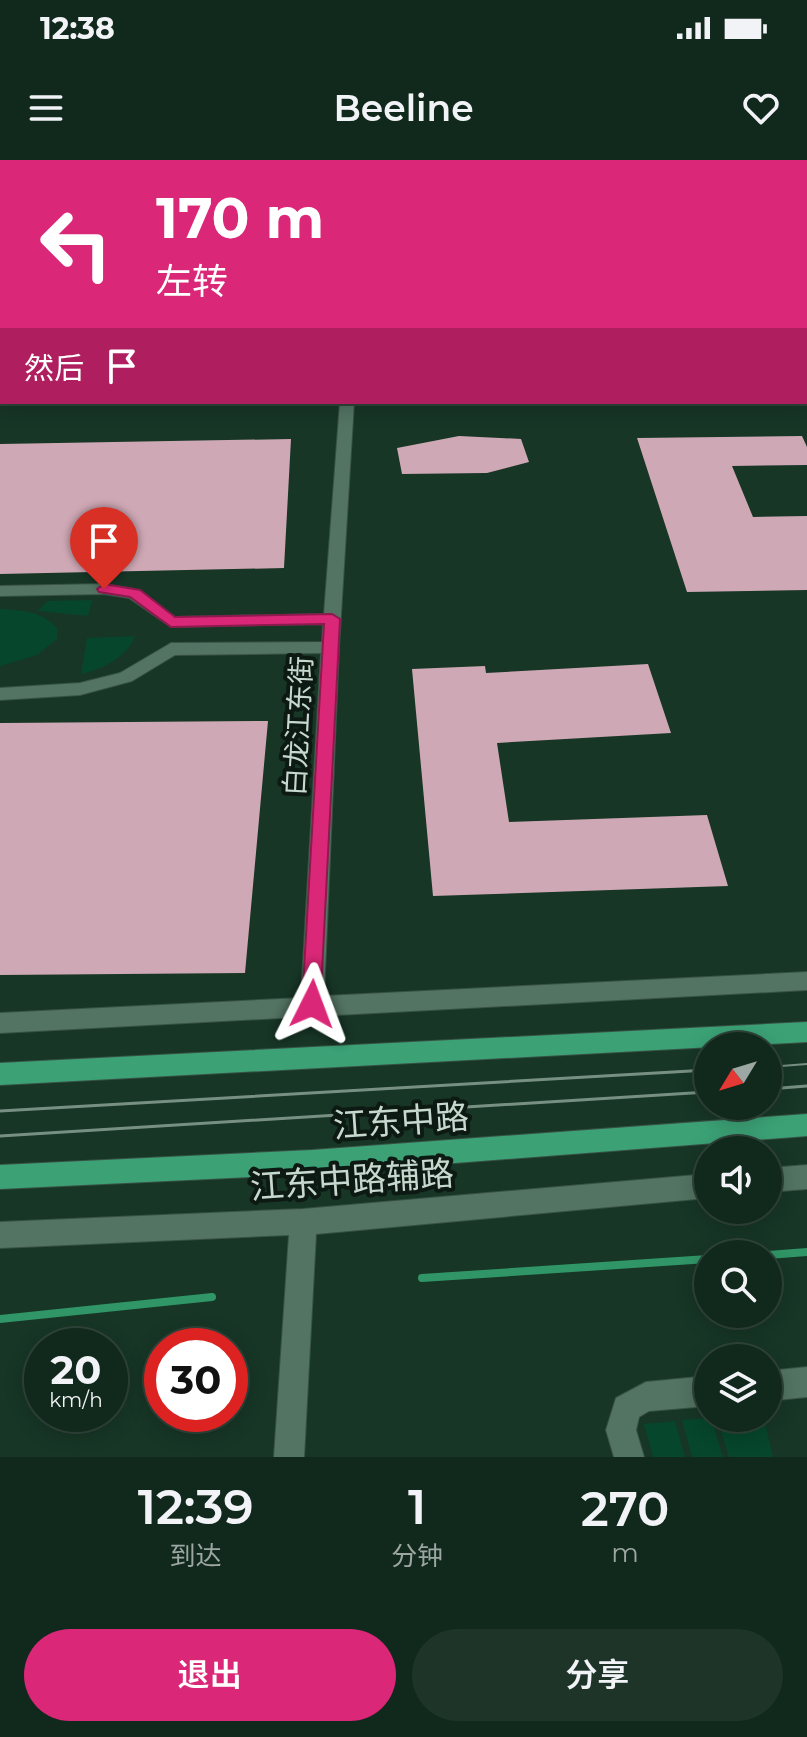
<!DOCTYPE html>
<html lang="zh">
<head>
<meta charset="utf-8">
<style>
  body { margin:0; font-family:Montserrat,"Noto Sans SC",sans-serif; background:#1e3429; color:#f1f3f6; height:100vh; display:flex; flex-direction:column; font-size:30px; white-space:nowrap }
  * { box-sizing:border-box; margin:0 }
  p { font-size:26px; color:#9ca6a3 }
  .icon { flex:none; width:44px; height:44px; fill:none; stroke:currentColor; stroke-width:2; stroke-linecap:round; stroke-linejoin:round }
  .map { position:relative; height:1297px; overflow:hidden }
  .side { display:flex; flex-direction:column; background:#11281c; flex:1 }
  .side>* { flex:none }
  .top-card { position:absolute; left:0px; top:0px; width:808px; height:244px; box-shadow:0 4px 20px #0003,0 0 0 2px #30443b; background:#db2777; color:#fff; overflow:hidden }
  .needle { width:52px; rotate:232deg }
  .buttons { position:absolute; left:694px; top:872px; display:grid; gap:16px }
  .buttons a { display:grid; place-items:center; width:88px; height:88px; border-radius:50%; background:#11281c; box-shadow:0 4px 20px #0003,0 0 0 2px #30443b; font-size:40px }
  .speed { position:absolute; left:24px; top:1168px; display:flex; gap:16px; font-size:40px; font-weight:700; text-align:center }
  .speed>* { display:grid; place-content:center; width:104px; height:104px; border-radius:50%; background:#11281c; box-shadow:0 4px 20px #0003,0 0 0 2px #30443b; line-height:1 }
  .speed small { font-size:20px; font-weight:400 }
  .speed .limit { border:12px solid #d22; background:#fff; color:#111 }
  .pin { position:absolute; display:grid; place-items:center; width:68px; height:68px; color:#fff; margin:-82px -34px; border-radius:50% 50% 50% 0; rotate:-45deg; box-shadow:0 0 8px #0007 }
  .pin .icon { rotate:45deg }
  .me { position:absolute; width:88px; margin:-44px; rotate:3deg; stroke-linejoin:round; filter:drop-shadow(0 0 6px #0008) }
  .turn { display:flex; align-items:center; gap:28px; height:168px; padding:0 24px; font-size:36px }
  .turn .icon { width:104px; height:104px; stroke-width:2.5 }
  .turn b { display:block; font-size:56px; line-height:68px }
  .then { display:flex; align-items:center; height:76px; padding:0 24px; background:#0003; gap:16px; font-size:30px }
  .eta { display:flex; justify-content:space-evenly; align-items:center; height:136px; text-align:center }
  .eta b { font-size:48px; font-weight:600; line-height:56px }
  .cta { display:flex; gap:16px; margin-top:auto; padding:16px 24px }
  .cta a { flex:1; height:92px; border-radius:48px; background:#db2777; color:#fff; font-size:32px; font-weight:600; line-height:92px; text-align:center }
  .cta a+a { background:#1e3429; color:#f1f3f6 }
  .status { display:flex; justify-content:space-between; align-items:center; height:56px; padding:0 40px; background:#11281c; direction:ltr }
  .status svg { height:22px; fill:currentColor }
  header { display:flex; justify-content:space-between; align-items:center; height:104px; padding:0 24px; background:#11281c; font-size:36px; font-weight:600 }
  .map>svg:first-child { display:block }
</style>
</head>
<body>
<div class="status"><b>12:38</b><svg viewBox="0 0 49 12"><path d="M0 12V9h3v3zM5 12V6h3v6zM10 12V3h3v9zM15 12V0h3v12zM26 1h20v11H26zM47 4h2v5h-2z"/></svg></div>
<header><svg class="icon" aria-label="menu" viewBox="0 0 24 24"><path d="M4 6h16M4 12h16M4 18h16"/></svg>Beeline<svg class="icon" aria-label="heart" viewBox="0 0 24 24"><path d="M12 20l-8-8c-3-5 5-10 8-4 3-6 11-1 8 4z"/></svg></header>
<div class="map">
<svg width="807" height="1297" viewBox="0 0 807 1297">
  <rect width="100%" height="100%" fill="#173626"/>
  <path fill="#06462c" d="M92,440L88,456L38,451L47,441Z
    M0,449C21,450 42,451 57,468V479L37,495L0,506Z
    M135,476C127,498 102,509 81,514L87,478Z
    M711,1258L723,1297H692L682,1260Z
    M717,1258H764L773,1297H729Z
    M675,1261L685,1297H653L644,1264Z"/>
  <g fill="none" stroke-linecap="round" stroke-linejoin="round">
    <path stroke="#309567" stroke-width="8" d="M768,1095L807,1092
      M422,1118L708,1099
      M0,1159L212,1137"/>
  </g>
  <path fill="#cfa8b5" d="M459,276L521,279L529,302L487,313L402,314L397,288Z
    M802,276L807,287V305L732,306L753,357L807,356V430L687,432L637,278Z
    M291,279L284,408L0,414V284Z
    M648,504L671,573L497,583L509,662L707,655L728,726L433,736L412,509L485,506L486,513Z
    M268,561L245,813L0,815V563Z"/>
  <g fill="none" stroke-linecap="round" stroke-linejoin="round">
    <g stroke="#385245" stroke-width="2">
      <path id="minor" d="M354,0H364V2H354Z
        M0,17H2V23H0Z
        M806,20H807V26H806Z
        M340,242H354L339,487L324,836L807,812V830L0,873V853L301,838L321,493L175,495L132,521L80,535L0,540V528L80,523L120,513L171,483L322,482L323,464L171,467L129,438L104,434L0,436V426L104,424L134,429L175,457L324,454Z
        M807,1005V1029L768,1032V1008Z
        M708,1014V1038L316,1074L304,1297H274L289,1075L0,1088V1062L303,1049Z
        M807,1207V1237L768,1241V1211Z
        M708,1216V1246L649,1251L639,1257L636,1270L644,1297H614L606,1270L616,1238L646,1222Z"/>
    </g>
    <g stroke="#385245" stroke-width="2">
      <path id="major" d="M806,227H807V235H806Z
        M0,236L2,242L7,243L0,244Z
        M807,862V882L0,925V903Z
        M807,954V976L312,1014L0,1029V1005L312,990Z"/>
    </g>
    <use href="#minor" fill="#537462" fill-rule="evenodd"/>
    <use href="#major" fill="#3ca276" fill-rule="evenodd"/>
    <path stroke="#789083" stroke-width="2" d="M768,907L807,904
      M689,911L708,910"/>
    <path stroke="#789083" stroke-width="3" d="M768,929L807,926
      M0,951L708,910
      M0,976L708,932"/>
  </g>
  <path fill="#db2777" stroke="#8e194d" stroke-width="2" d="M104,424L140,430L175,457L332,454L340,459L320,851H305L302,844L324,464L171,467L130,437L99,432L97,429Z"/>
  <g text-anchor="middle" stroke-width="8" stroke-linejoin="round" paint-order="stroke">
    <g font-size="28" fill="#c7d9cf" stroke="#0d1a13">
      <text transform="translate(298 566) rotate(-87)" y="10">白龙江东街</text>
    </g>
    <g font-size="34" fill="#c7d9cf" stroke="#0d1a13">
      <text transform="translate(401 961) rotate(-4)" y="12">江东中路</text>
      <text transform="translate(352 1020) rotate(-4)" y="12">江东中路辅路</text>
    </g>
  </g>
</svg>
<div class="buttons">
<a><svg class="needle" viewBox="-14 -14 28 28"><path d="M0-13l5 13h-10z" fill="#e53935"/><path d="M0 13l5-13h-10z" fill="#9ca6a3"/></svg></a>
<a><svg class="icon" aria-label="sound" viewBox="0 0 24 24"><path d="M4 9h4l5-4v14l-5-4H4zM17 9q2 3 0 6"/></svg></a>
<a><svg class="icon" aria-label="search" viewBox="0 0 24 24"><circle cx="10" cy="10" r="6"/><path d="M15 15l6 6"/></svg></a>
<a><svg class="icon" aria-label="layers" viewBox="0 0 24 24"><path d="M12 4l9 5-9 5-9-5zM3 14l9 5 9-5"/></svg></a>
</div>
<div class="speed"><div>20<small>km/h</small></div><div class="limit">30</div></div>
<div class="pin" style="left:104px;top:429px;background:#d93025"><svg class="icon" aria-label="arrive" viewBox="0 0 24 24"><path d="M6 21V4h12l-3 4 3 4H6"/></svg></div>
<svg class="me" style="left:312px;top:844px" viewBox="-20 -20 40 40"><path d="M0-17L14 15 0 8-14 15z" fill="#db2777" stroke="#fff" stroke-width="4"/></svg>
<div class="top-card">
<div class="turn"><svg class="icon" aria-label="left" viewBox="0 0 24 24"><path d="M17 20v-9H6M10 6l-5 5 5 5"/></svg><div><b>170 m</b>左转</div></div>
<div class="then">然后<svg class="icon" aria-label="arrive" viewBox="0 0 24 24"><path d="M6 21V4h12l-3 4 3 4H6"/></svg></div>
</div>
</div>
<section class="side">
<div class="eta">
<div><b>12:39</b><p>到达</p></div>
<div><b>1</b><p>分钟</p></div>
<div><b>270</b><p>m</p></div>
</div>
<div class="cta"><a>退出</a><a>分享</a></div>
</section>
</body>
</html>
